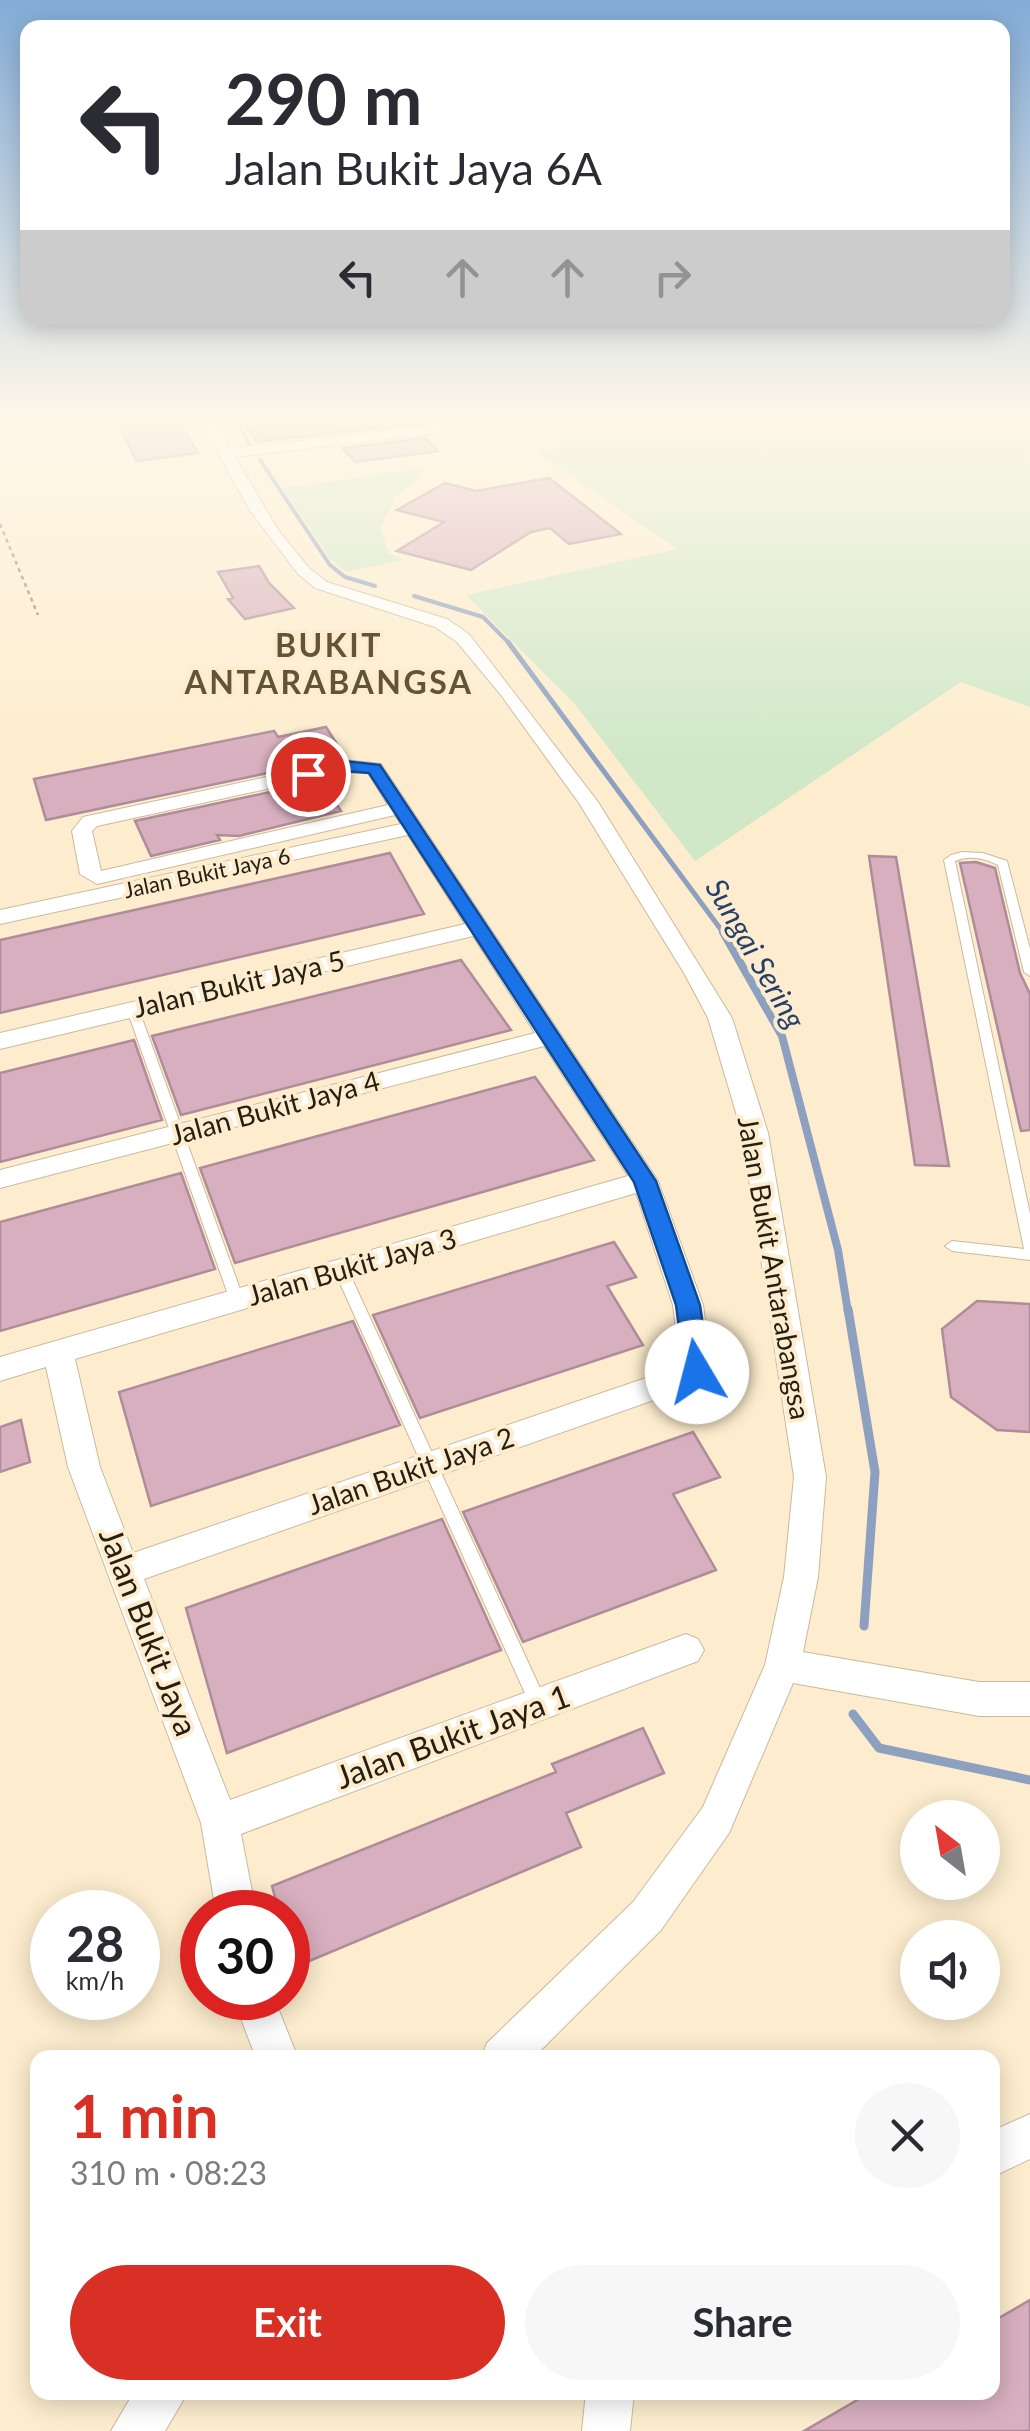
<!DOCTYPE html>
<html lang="en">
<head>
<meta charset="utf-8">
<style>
  body { margin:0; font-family:Lato,sans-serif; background:#f7f7f7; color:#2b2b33; height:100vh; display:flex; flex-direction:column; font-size:38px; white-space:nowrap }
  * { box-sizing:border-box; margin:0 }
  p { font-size:32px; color:#7c7c81 }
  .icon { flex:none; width:55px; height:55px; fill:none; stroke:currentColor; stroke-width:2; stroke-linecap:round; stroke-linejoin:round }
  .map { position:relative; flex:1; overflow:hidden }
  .sheet { position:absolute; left:30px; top:2050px; width:970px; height:350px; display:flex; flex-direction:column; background:#fff; border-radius:20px; box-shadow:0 5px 25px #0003 }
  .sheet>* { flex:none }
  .banner { position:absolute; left:20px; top:20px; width:990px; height:305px; border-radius:20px; box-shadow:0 5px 25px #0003; background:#fff; color:#2b2b33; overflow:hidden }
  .needle { width:65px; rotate:329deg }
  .controls { position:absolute; left:900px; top:1800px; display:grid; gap:20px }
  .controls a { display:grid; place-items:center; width:100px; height:100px; border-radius:50%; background:#fff; box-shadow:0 5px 25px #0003; font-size:50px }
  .speed { position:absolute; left:30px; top:1890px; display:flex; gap:20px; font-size:50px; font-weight:700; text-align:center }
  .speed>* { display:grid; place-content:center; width:130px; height:130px; border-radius:50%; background:#fff; box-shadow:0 5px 25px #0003; line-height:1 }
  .speed small { font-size:25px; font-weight:400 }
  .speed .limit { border:15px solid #d22; background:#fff; color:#111 }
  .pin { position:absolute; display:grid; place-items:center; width:85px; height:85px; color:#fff; margin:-42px; border:5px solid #fff; border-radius:50%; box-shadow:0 2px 10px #0007 }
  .me { position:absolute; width:110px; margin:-55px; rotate:352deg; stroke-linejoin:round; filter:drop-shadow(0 0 8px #0008) }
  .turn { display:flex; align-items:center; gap:35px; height:210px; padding:0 40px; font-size:45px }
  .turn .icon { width:130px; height:130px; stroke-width:2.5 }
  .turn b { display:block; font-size:70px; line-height:85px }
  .lanes { display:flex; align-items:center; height:95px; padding:0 40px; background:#0003; justify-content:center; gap:50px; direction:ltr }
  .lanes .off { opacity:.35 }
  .round { display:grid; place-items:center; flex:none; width:105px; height:105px; border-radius:52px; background:#f7f7f7 }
  .headline { display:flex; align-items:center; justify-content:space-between; height:170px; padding:0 40px }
  h1 { font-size:60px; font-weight:700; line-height:75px; color:#d93025 }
  .action { display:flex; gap:20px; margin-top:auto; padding:20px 40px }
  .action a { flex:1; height:115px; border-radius:60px; background:#d93025; color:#fff; font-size:40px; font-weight:700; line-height:115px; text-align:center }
  .action a+a { background:#f7f7f7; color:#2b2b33 }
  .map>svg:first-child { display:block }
</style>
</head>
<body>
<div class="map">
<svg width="1030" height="2431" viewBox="0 0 1030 2431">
  <rect width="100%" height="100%" fill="#fdedce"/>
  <path fill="#d0e8c8" d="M533,418H1030V707L961,682L695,861L574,703L466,595L677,549L536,452L560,448Z
    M419,469L424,474L396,496L380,528L389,553L403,560L346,572L329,557L283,488Z"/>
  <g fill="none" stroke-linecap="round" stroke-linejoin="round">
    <path stroke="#8da0c0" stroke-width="4" d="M235,418L251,447
      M260,460L330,565L345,577L375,586
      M414,596L483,617L510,644"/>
    <path stroke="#8da0c0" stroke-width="5" d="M508,642L725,935"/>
    <path stroke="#8da0c0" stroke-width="8" d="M723,932L782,1036L838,1250L848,1312"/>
    <path stroke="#8da0c0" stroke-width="9" d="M848,1309L875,1472L864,1626
      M853,1714L879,1748L1030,1780"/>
  </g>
  <path fill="#d8afbf" stroke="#ae8c99" stroke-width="2.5" d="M116,418H178L198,453L136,461Z
    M241,418H408L413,424L256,442Z
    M426,438L438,451L355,462L343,448Z
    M549,478L621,534L569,544L550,528L531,532L471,570L397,551L444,522L397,510L445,483L476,491Z
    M259,566L269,583L294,608L245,619L228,599L233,598L218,572Z
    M326,727L340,749L305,756L310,764L46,820L34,779L274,731L278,737Z
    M321,781L341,811L239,836L217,835L220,840L151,856L135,821Z
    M390,853L424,914L0,1013V940Z
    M869,856L896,857L949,1166L915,1165Z
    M976,862L995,868L1020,973L1030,994V1130L1021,1131L960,863Z
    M461,960L511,1030L181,1115L152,1036Z
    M134,1040L162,1120L0,1162V1073Z
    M535,1077L594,1160L235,1263L200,1168Z
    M181,1173L215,1269L0,1331V1222Z
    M614,1242L636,1277L607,1286L643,1345L420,1418L373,1315Z
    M977,1301L1030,1304V1432L997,1430L951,1397L942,1329Z
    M353,1321L400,1425L151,1506L119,1392Z
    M21,1420L30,1462L0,1472V1427Z
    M693,1432L720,1477L673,1494L716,1570L523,1642L463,1512Z
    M442,1519L501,1650L227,1753L186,1608Z
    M643,1728L664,1773L566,1813L581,1847L295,1967L288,1942V1912H279L272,1886L556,1772L552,1764Z
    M1030,2300V2431H804L871,2392H992V2322Z"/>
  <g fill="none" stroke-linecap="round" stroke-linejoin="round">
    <g stroke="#caba9c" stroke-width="2">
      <path id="lane" d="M962,852L983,853L1007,861L1030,949V976L1024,972L998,865C984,858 969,855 955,861L1030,1214V1260L952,1251L945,1246L952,1241L1024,1249L944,860L951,855Z
        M133,1006L139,1010L244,1300L242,1304H232L230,1300L127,1010Z
        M341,1265L346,1266L348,1270L545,1699L548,1705L545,1711L539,1714L533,1711L334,1270L336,1266Z"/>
    </g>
    <g stroke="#caba9c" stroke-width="2">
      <path id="street" d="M199,418H213L230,449L435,425L432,418H446L451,426L438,433L235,457L278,530L309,568L327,582L447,619L469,634L598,802L732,1018L768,1133L826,1477L818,1577L803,1652L979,1682H1030V1716H979L793,1683L729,1833L661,1930L533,2058H481L487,2043L633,1902L703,1807L765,1665L784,1577L794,1477L742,1133L708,1018L684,973L579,803L501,695L457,642L435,627L315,588L298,574L249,509Z
        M344,760L381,764L658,1181L703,1305L712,1373L708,1381L144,1579L230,1800L686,1634L698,1639L704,1650L698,1661L241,1834L256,1912H216L201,1823L68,1467L46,1367L0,1381V1357L628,1176L544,1046L0,1188V1170L535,1033L473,936L0,1049V1033L465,924L408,835L0,924V910L401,824L395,815L97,884L80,874L72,831L83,817ZM344,772L368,773L388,805L101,871L92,831L97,826ZM636,1193L673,1305L681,1366L133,1553L100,1467L75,1359Z
        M233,1998H274L298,2058H256Z
        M1030,2114V2159L992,2177V2131Z
        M134,2392H188L165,2431H111Z
        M586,2392H634L630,2431H582Z"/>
    </g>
    <path stroke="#8a806b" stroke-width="2.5" stroke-dasharray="4 4" stroke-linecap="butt" d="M0,524L38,615"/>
    <use href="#lane" fill="#fff" fill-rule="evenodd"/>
    <use href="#street" fill="#fff" fill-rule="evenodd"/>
  </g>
  <linearGradient id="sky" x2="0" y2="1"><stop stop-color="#83acd8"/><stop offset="0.55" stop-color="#fef7e9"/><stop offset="1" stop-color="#fef7e9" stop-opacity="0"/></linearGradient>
  <rect width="1030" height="758" fill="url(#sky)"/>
  <path fill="#1a73e8" stroke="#114b97" stroke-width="2.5" d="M344,761L380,765L656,1181L700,1305L710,1372L706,1380H688L685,1372L676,1305L634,1182L369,773L344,771L308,779L300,774Z"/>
  <g text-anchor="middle" stroke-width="8" stroke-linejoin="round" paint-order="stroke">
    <g font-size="22" fill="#251f13" stroke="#fdedce">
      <text transform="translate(207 873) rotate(-12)" y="8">Jalan Bukit Jaya 6</text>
    </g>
    <g font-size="28" fill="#251f13" stroke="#fdedce">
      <text transform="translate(239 984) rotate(-13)" y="10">Jalan Bukit Jaya 5</text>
      <text transform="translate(275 1108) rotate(-15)" y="10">Jalan Bukit Jaya 4</text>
      <text transform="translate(352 1267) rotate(-16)" y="10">Jalan Bukit Jaya 3</text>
      <text transform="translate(774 1268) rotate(80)" y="10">Jalan Bukit Antarabangsa</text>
      <text transform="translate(411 1471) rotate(-19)" y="10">Jalan Bukit Jaya 2</text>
    </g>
    <g font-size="30" font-style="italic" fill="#25406a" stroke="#fdedce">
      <text transform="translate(755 954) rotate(60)" y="10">Sungai Sering</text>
    </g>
    <g font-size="32" font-weight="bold" letter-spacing="2.5" fill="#625439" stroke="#fdedce">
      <text x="329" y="657">BUKIT<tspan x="329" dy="37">ANTARABANGSA</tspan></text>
    </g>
    <g font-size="32" fill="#251f13" stroke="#fdedce">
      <text transform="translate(148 1632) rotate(69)" y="11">Jalan Bukit Jaya</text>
      <text transform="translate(453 1737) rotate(-20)" y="11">Jalan Bukit Jaya 1</text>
    </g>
  </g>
</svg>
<div class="controls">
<a><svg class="needle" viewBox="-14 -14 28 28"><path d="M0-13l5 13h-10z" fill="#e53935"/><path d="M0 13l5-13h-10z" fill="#7c7c81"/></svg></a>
<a><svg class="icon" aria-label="sound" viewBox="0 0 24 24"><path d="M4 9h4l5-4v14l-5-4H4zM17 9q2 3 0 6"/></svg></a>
</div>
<div class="speed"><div>28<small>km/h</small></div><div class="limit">30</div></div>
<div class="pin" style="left:308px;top:774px;background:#d93025"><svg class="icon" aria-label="arrive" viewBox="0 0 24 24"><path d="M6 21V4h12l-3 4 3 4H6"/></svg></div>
<svg class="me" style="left:697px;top:1372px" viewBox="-20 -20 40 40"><circle r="19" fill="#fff"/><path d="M0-13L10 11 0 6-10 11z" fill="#1a73e8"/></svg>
<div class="banner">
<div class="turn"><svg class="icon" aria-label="left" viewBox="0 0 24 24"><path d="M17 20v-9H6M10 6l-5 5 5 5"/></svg><div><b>290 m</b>Jalan Bukit Jaya 6A</div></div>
<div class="lanes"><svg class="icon" aria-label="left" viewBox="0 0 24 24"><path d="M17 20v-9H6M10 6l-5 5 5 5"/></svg><svg class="icon off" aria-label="ahead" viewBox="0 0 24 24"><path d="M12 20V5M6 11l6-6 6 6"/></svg><svg class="icon off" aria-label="ahead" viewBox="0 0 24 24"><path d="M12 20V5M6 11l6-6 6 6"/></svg><svg class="icon off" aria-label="right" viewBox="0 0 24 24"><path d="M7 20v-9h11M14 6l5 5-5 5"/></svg></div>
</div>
<section class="sheet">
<div class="headline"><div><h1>1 min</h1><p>310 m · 08:23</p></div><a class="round"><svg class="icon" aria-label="close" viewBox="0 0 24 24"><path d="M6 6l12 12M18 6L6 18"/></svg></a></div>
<div class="action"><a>Exit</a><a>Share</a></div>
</section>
</div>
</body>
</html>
